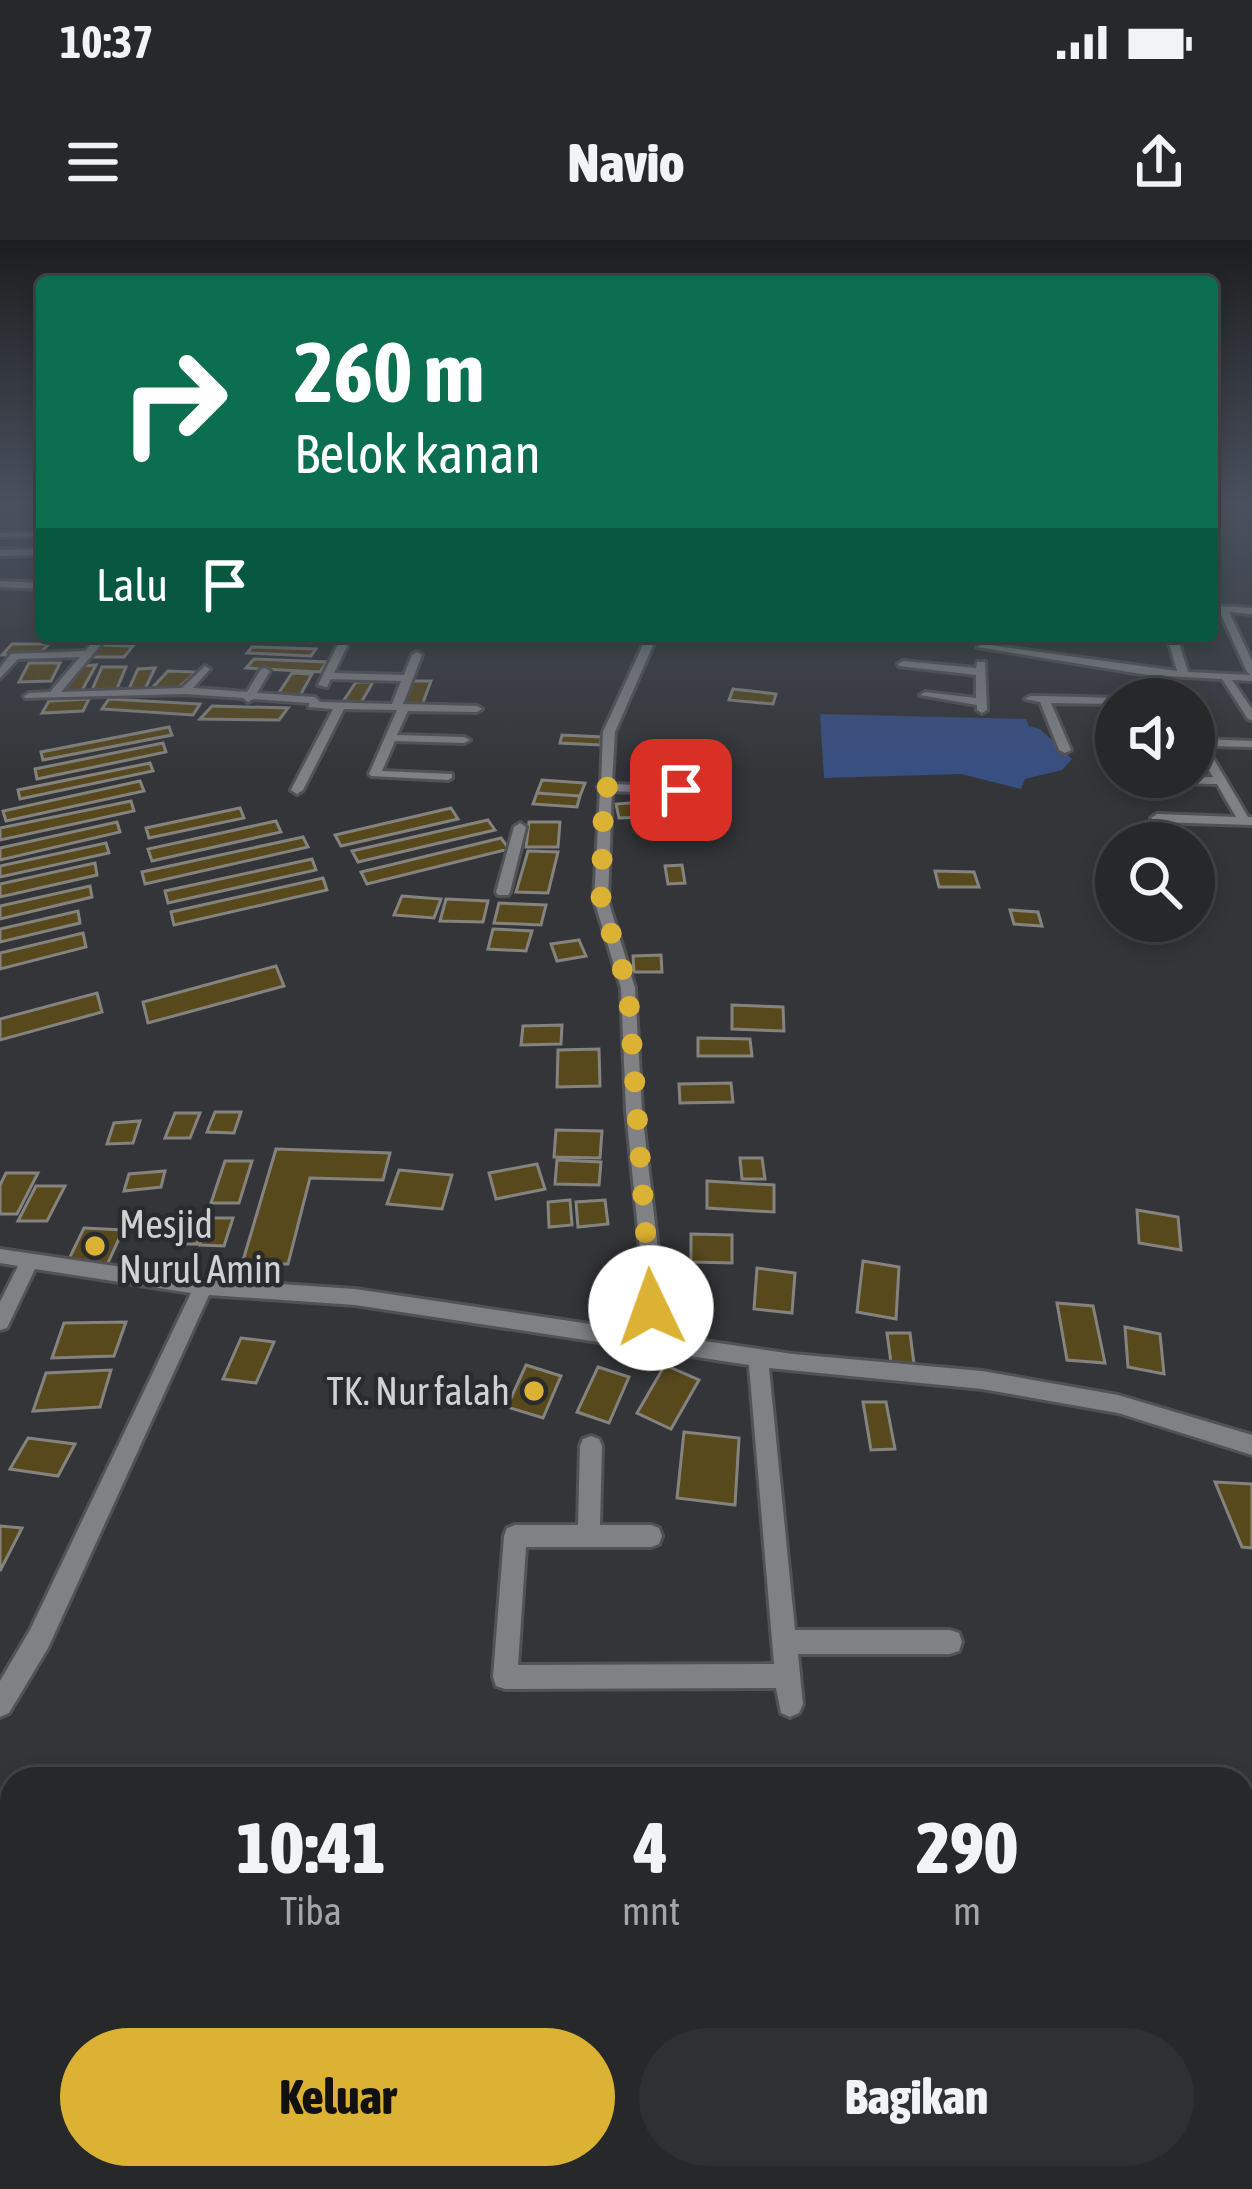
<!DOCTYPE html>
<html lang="id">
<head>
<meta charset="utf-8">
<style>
  body { margin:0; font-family:"Asap Condensed",sans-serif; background:#2e3032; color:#f1f3f6; height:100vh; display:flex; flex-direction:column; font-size:45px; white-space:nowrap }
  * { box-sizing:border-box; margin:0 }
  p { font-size:39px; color:#a4a6a8 }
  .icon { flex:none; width:66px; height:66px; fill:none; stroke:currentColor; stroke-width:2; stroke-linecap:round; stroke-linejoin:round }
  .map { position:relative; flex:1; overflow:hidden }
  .panel { position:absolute; left:0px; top:1527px; width:1254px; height:423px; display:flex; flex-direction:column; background:#26282a; border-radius:36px 36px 0 0; box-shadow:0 6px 18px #0003,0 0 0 3px #424447 }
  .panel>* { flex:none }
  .guide { position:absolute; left:36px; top:36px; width:1182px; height:366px; border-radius:12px; box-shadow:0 6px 18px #0003,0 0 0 3px #424447; background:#0b6e4f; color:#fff; overflow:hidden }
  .buttons { position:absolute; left:1095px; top:438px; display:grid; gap:24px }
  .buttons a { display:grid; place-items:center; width:120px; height:120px; border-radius:50%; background:#26282a; box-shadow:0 6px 18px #0003,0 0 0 3px #424447; font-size:60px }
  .pin { position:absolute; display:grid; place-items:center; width:102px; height:102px; color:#fff; margin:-51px; border-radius:24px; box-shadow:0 6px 18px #0006 }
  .me { position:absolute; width:132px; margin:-66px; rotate:357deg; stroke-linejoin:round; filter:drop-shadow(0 0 9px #0008) }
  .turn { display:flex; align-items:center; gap:42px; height:252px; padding:0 60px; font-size:54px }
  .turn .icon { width:156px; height:156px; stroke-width:2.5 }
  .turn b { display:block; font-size:84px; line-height:102px }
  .then { display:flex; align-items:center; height:114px; padding:0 60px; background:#0003; gap:24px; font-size:45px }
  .eta { display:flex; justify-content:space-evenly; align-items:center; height:204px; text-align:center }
  .eta b { font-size:72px; font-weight:800; line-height:84px }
  .button { display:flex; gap:24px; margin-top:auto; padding:24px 60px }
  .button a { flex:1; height:138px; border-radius:72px; background:#dbb233; color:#111; font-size:48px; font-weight:800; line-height:138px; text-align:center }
  .button a+a { background:#2e3032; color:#f1f3f6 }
  .status { display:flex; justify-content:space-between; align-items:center; height:84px; padding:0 60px; background:#26282a; direction:ltr }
  .status svg { height:33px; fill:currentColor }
  header { display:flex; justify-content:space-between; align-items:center; height:156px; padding:0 60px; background:#26282a; font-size:54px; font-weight:800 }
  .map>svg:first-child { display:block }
</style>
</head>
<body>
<div class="status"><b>10:37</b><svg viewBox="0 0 49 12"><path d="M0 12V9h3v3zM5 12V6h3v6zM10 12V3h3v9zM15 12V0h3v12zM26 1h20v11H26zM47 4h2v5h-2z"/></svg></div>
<header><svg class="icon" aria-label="menu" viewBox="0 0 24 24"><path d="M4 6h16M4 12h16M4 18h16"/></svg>Navio<svg class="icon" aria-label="share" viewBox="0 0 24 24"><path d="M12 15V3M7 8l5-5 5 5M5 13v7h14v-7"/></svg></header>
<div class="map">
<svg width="1252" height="1949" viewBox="0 0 1252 1949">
  <rect width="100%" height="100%" fill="#333538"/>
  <path fill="#384f82" d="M820,474L1026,479L1029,486L1040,489L1072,519L1062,530L1025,539L1021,549L961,534L824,538Z"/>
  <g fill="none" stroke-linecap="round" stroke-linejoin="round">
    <path fill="#061852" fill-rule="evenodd" d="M8,265H24L0,277V269Z"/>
  </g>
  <path fill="#58491d" stroke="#84837f" stroke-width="3" d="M12,404H49L39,414L2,415Z
    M95,405L133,406L124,417H86Z
    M252,407L316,409L311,416L247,413Z
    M254,419L327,422L320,432L246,428Z
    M29,423H60L51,441L19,442Z
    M96,425L81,452L61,454L79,426Z
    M102,427H126L116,451L92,450Z
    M155,428L144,451H128L138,429Z
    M168,431L196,432L178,448H152Z
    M292,433L312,434L297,461L274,460Z
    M408,441H431L422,465H400Z
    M356,442H373L359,466H340Z
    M733,449L776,454L773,464L729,460Z
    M89,459L83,471L42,473L49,461Z
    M109,459L200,464L193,475L102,469Z
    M212,466L288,468L279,480L200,479Z
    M169,487L172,495L43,520L41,512Z
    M562,495L602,497L600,505L560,503Z
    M163,503L166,512L37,539L35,529Z
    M150,523L153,531L20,559L18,550Z
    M689,530L717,531V544L689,543Z
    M542,540L585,543L580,556L537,553Z
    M140,541L144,551L6,581L3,571Z
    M537,553L580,556L577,567L533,564Z
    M131,561L134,571L0,600V588Z
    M642,562L646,577L619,578L616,564Z
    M240,568L244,578L149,598L146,588Z
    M451,568L458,579L341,606L335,595Z
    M488,580L495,590L358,622L352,611Z
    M276,581L281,592L152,621L148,609Z
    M117,582L120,592L0,620V608Z
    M529,582H560L558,607H526Z
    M303,597L308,607L145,644L142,632Z
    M501,598L509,609L367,644L361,632Z
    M106,603L109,613L0,637V626Z
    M528,611L558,612L548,653L516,652Z
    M312,619L316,630L168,663L165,651Z
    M95,623L97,635L0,657V644Z
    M682,625L685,643L668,644L665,626Z
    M935,631L974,632L979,647H939Z
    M323,638L327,650L174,685L171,672Z
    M90,646L92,657L0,679V666Z
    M402,656L441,659L434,678L394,675Z
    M446,659L488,661L483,682L440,681Z
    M499,663L546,665L541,685L494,683Z
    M1010,670L1038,672L1042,686L1014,684Z
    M78,671L80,683L0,702V689Z
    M493,689L532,691L526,711L488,709Z
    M83,693L86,707L0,729V713Z
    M579,700L586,716L557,721L551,704Z
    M661,715L662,732H634L633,716Z
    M276,726L284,746L148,783L143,762Z
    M97,753L102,772L0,800V779Z
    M732,765L783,767L784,791L732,789Z
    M562,785L561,804L521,805L523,786Z
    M698,798L750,799L752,816H698Z
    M599,809L600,846L557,847L558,810Z
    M731,843L733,862L680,863L679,844Z
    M215,872H241L234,893L207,892Z
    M175,873H200L190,898H165Z
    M140,881L133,903L107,904L114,883Z
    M556,890L602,891L600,918L554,917Z
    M276,909L390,913L383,940L310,938L288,1024H242Z
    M740,918H762L765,939H742Z
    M557,920L601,922L599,945L555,944Z
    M225,921H252L239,963H211Z
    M537,924L545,949L496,959L489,933Z
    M399,930L452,935L442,969L387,964Z
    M165,931L161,947L124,951L129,934Z
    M6,933H38L17,974H0V945Z
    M707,941L774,945V972L707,968Z
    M36,946H65L47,981H18Z
    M570,960L572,985L549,987L548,962Z
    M605,960L608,984L578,987L576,962Z
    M1137,970L1178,977L1181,1010L1139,1003Z
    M186,978H206L197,1004H177Z
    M209,978H233L224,1006L200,1005Z
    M84,988L123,990L107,1025L67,1023Z
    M691,994L732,995V1023L691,1022Z
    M863,1021L899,1027L896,1079L857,1072Z
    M757,1028L795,1033L792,1073L754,1069Z
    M1057,1063L1093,1066L1105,1123L1067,1120Z
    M126,1082L114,1116L52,1118L64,1083Z
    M1125,1087L1160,1094L1164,1134L1128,1127Z
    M887,1093H910L914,1124L891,1123Z
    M241,1098L274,1102L256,1143L223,1139Z
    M526,1125L561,1136L543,1178L507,1167Z
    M665,1125L699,1140L671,1189L637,1173Z
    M598,1127L629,1137L609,1183L577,1172Z
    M111,1130L100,1167L33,1171L46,1133Z
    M863,1162H886L895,1209L871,1210Z
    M684,1192L739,1198L735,1265L677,1258Z
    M28,1198L75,1204L58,1236L10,1229Z
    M1215,1242L1252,1244V1308L1242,1307Z
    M0,1286L22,1288L0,1331Z"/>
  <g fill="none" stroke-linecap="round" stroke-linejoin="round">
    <g stroke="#515255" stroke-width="6">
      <path id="minor" d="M42,292V296L0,297V293Z
        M42,309V315L0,316V310Z
        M0,341L42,343V349L0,347Z
        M1217,366L1252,368V374L1229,372L1252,421V441L1232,440L1252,469V480L1248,479L1222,439L1165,436L1178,459H1168L1154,436L977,407L982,404L1177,431L1167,396H1177L1188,432L1251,435L1247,432L1220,372L1212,369Z
        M98,396H108L61,452L182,448L205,426L210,429L193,448L247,452L261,429L265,428L270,431L257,453L315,457L320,462L392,464L401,441L331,439L327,447L318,445L342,396H352L334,433L404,435L412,415L417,412L422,415L403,464L477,466L482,469L477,472L408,471L397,495L464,497L470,500L464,503L395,501L382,531L452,534V538L448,540L371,536L369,534L397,470L344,469L303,550L297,554L291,550L333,469L309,467V463L253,459L248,462L243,458L185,454L25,458L24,456L29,453L50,452L80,417L18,419L0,438V428L11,414L85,411Z
        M647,396H657L615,492L612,544L719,548L725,552L719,556L612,551L608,660L635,748L642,871L658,1010L657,1094L793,1114L982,1131L1118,1155L1252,1195V1215L1118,1173L982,1149L769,1128L795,1390H950L959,1393L962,1402L959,1411L950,1414H798L803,1464L799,1473L790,1477L781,1473L776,1448L505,1449L496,1446L493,1437L504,1296L507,1288L515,1285H578L580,1206L583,1199L591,1196L599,1199L602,1206L600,1285H651L659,1288L662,1296L659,1304L651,1307H526L518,1425L774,1424L749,1125L355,1065L209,1055L48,1408L9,1473L0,1477V1441L30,1390L191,1053L35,1029L7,1088L0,1090V1062L18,1026L0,1023V1009L203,1039L355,1049L637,1091L640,1010L626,871L621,748L594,660L600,550L598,547L601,544L603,492Z
        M903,421L976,428L977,422H985L987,470L982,473L977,470V465L920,455L925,452L976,458V435L899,426L898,424Z
        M1044,456L1116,458L1120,459H1116V464L1051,463L1071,510L1065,513L1059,510L1040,462L1025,459L1030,456Z
        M1194,492L1202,499L1252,501V507L1206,506L1248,577H1252V585L1157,582L1151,578L1157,574L1236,577L1217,544L1170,543L1164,539L1213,537L1194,505Z
        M520,583L526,587L510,652L508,655H498L496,652L514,587Z"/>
    </g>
    <use href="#minor" fill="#7f8184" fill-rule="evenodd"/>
  </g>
  <linearGradient id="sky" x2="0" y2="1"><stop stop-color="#1c1d1f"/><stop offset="0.49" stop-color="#4a515e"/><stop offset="1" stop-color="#4a515e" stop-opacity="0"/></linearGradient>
  <rect width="1252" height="538" fill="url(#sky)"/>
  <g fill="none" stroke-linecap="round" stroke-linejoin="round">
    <path stroke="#dbb233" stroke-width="21" stroke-dasharray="0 37.8" d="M651,1068L628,748L601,660L604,547L681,550"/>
  </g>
  <g fill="#dbb233" stroke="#292b2e" stroke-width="4.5">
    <circle cx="95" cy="1006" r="12"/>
    <circle cx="534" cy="1151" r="12"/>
  </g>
  <g text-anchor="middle" stroke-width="9" stroke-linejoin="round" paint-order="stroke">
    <g font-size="39" fill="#d0d1d3" stroke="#292b2e" text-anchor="start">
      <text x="119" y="998">Mesjid<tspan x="119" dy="45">Nurul Amin</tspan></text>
      <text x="510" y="1165" text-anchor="end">TK. Nur falah</text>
    </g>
  </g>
</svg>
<div class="buttons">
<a><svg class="icon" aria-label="sound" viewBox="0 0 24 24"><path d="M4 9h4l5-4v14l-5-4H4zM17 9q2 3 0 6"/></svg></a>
<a><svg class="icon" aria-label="search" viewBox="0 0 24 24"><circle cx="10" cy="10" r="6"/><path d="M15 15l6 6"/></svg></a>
</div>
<div class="pin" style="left:681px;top:550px;background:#d93025"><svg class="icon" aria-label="arrive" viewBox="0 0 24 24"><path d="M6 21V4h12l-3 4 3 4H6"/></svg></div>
<svg class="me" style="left:651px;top:1068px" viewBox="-20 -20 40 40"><circle r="19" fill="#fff"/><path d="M0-13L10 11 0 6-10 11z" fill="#dbb233"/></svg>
<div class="guide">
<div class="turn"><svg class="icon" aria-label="right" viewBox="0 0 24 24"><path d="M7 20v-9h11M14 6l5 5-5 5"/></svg><div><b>260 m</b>Belok kanan</div></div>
<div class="then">Lalu<svg class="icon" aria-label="arrive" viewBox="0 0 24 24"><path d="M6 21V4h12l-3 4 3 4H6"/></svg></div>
</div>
<section class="panel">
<div class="eta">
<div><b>10:41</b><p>Tiba</p></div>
<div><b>4</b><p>mnt</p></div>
<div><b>290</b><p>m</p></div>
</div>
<div class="button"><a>Keluar</a><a>Bagikan</a></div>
</section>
</div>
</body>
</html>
